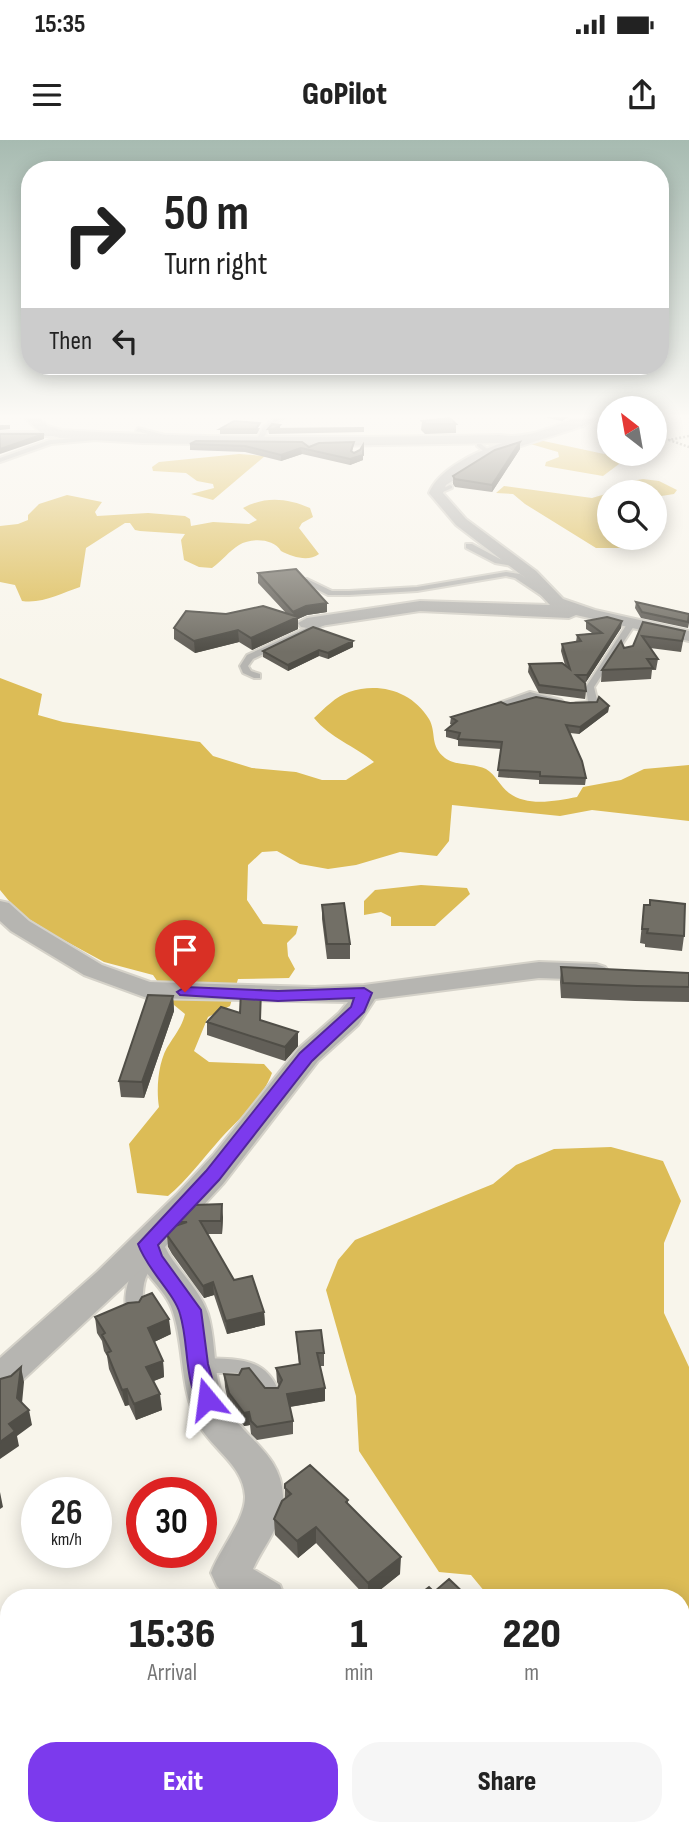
<!DOCTYPE html>
<html lang="en">
<head>
<meta charset="utf-8">
<style>
  body { margin:0; font-family:"Sofia Sans Condensed",sans-serif; background:#f6f6f6; color:#222; height:100vh; display:flex; flex-direction:column; font-size:26px; white-space:nowrap }
  * { box-sizing:border-box; margin:0 }
  p { font-size:23px; color:#767676 }
  .icon { flex:none; width:38px; height:38px; fill:none; stroke:currentColor; stroke-width:2; stroke-linecap:round; stroke-linejoin:round }
  .map { position:relative; flex:1; overflow:hidden }
  .panel { position:absolute; left:0px; top:1449px; width:690px; height:247px; display:flex; flex-direction:column; background:#fff; border-radius:28px 28px 0 0; box-shadow:0 4px 18px #0003 }
  .panel>* { flex:none }
  .top-card { position:absolute; left:21px; top:21px; width:648px; height:214px; border-radius:28px; box-shadow:0 4px 18px #0003; background:#fff; color:#222; overflow:hidden }
  .needle { width:46px; rotate:329deg }
  .tools { position:absolute; left:597px; top:256px; display:grid; gap:14px }
  .tools a { display:grid; place-items:center; width:70px; height:70px; border-radius:50%; background:#fff; box-shadow:0 4px 18px #0003; font-size:35px }
  .speed { position:absolute; left:21px; top:1337px; display:flex; gap:14px; font-size:35px; font-weight:700; text-align:center }
  .speed>* { display:grid; place-content:center; width:91px; height:91px; border-radius:50%; background:#fff; box-shadow:0 4px 18px #0003; line-height:1 }
  .speed small { font-size:18px; font-weight:400 }
  .speed .limit { border:10px solid #d22; background:#fff; color:#111 }
  .pin { position:absolute; display:grid; place-items:center; width:60px; height:60px; color:#fff; margin:-72px -30px; border-radius:50% 50% 50% 0; rotate:-45deg; box-shadow:0 0 7px #0007 }
  .pin .icon { rotate:45deg }
  .me { position:absolute; width:77px; margin:-38px; rotate:344deg; stroke-linejoin:round; filter:drop-shadow(0 0 5px #0008) }
  .turn { display:flex; align-items:center; gap:24px; height:147px; padding:0 28px; font-size:32px }
  .turn .icon { width:91px; height:91px; stroke-width:2.5 }
  .turn b { display:block; font-size:49px; line-height:60px }
  .then { display:flex; align-items:center; height:66px; padding:0 28px; background:#0003; gap:14px; font-size:26px }
  .eta { display:flex; justify-content:space-evenly; align-items:center; height:119px; text-align:center }
  .eta b { font-size:42px; font-weight:800; line-height:49px }
  .primary-button { display:flex; gap:14px; margin-top:auto; padding:14px 28px }
  .primary-button a { flex:1; height:80px; border-radius:28px; background:#7c3aed; color:#fff; font-size:28px; font-weight:800; line-height:80px; text-align:center }
  .primary-button a+a { background:#f6f6f6; color:#222 }
  .status { display:flex; justify-content:space-between; align-items:center; height:49px; padding:0 35px; background:#fff; direction:ltr }
  .status svg { height:19px; fill:currentColor }
  header { display:flex; justify-content:space-between; align-items:center; height:91px; padding:0 28px; background:#fff; font-size:32px; font-weight:800 }
  .map>svg:first-child { display:block }
</style>
</head>
<body>
<div class="status"><b>15:35</b><svg viewBox="0 0 49 12"><path d="M0 12V9h3v3zM5 12V6h3v6zM10 12V3h3v9zM15 12V0h3v12zM26 1h20v11H26zM47 4h2v5h-2z"/></svg></div>
<header><svg class="icon" aria-label="menu" viewBox="0 0 24 24"><path d="M4 6h16M4 12h16M4 18h16"/></svg>GoPilot<svg class="icon" aria-label="share" viewBox="0 0 24 24"><path d="M12 15V3M7 8l5-5 5 5M5 13v7h14v-7"/></svg></header>
<div class="map">
<svg width="689" height="1695" viewBox="0 0 689 1695">
  <rect width="100%" height="100%" fill="#f8f5eb"/>
  <path fill="#dcbc56" d="M539,300L618,317L623,321L603,336L545,326L546,322L559,317L558,312L527,303Z
    M239,314L265,316L213,360L191,354L214,348L213,344L197,341L186,333L153,331L152,327L159,322Z
    M643,339L659,341L677,350L674,354L655,357L654,352H613L626,342Z
    M504,346L592,358L609,353V397H634V405L623,408H596L525,364L513,354L496,353Z
    M67,355L102,362L95,372L97,376L148,373L185,376L190,379L191,386L213,382L249,384L257,380L243,368C265,356 287,358 310,368L313,377L302,383L299,388L319,414C308,422 293,417 281,411C273,398 251,398 239,405C229,411 222,421 212,428L199,427L184,420L181,400L185,394L140,391L135,390L130,383H125L86,408L80,447C61,453 43,464 22,461L15,445L0,442V386L18,384L28,380V375L39,364Z
    M0,538L42,554L38,575L63,582L200,602L213,616L252,628L296,632L322,640H346L374,622C355,606 330,598 314,578C324,569 336,556 349,552C379,542 412,551 429,579C437,593 429,605 445,618C455,626 474,623 486,629C496,635 500,646 509,653C528,667 555,661 577,657L583,647L621,640L644,629L689,625V681L592,670L560,676L452,665L449,701L437,716L400,712L356,725L328,729L300,724L277,711L262,712L248,725L247,760L263,784L298,786L296,794L287,803L288,816L295,829L289,838L238,839L230,866L208,877L194,911L209,922L264,924L272,933C261,963 236,980 216,1004C200,1022 187,1040 168,1056L137,1053L129,1004L159,967C156,949 158,919 170,903C177,892 182,886 185,874L174,865L153,835L104,822L58,797L19,773L0,750Z
    M421,745L467,748L470,754L435,786H391V777L381,772L364,775V761L375,750Z
    M611,1007L663,1021L681,1061L664,1103V1173L689,1227V1695H635L634,1687H681V1458H490L471,1435L439,1432L359,1311L356,1256L326,1150L338,1120L355,1100L493,1044L516,1025L554,1009Z"/>
  <g fill="none" stroke-linecap="round" stroke-linejoin="round">
    <g stroke="#d5d2c9" stroke-width="4">
      <path id="lane" d="M281,275H287C282,279 276,282 271,286C264,293 266,301 255,303L263,287Z
        M574,275H580L573,283L576,285L573,287L566,283Z
        M138,288L176,298L177,299L174,301L136,291Z
        M0,292H60L63,294L60,296H0Z
        M94,297L96,300L51,304L0,322V318L50,300Z
        M477,304H481L491,312L486,313L477,306Z
        M450,345L452,346V348L436,355L433,353Z
        M466,404H472L500,419L522,425L518,427L495,423L466,408Z
        M506,432L520,434L552,456L545,458L515,438L506,436L417,451L349,455H328L300,441L307,439L332,451H349L417,447Z
        M324,480L331,482L253,519L248,526L251,531L260,534V538H254L243,533L240,526L247,515Z
        M629,481L636,483L594,547L598,564L593,567H576V563L588,562L586,547Z
        M530,552L561,560L563,562L558,565L530,558L504,566L499,563Z
        M152,1113L157,1115L160,1119C156,1124 151,1128 148,1133C140,1146 145,1162 140,1175L134,1177L128,1175C120,1156 131,1120 152,1113Z
        M201,1218C237,1220 265,1215 280,1254L278,1259L272,1261L266,1259C246,1218 228,1240 195,1230L193,1225L195,1220Z"/>
    </g>
    <g stroke="#d5d2c9" stroke-width="4">
      <path id="street" d="M22,275H35L48,286L61,290C207,299 354,298 500,295C539,301 565,275 600,275L583,286L493,315L446,345L443,353L466,379L536,431L563,459L595,470L689,491V501L576,475L569,478L420,471L307,488L301,487L298,483L307,478L420,461L550,465L524,437L456,385L429,353C439,328 478,311 502,303L323,306L143,303L60,298L40,292Z
        M0,761L9,763L29,781L102,825L150,842L315,847L364,845L539,822L596,824L605,827L609,832L605,837L596,840L539,838L375,859L358,885L318,921L223,1044L165,1107C177,1131 199,1147 208,1174C217,1203 212,1240 227,1267C245,1300 281,1313 283,1356C285,1382 263,1406 253,1429L280,1445L285,1458H227L217,1446L211,1433C219,1410 246,1379 245,1356C243,1325 213,1310 199,1285C179,1249 185,1210 173,1172C168,1155 153,1142 143,1128L13,1249L0,1253V1218L97,1132L176,1055L214,1014L298,909L339,873L348,862L147,858L84,835L11,791L0,781Z"/>
    </g>
    <path stroke="#8e8c85" stroke-width="2.5" stroke-dasharray="2 2" stroke-linecap="butt" d="M689,296L669,300L689,307"/>
    <use href="#lane" fill="#b6b5b1" fill-rule="evenodd"/>
    <use href="#street" fill="#b6b5b1" fill-rule="evenodd"/>
  </g>
  <path fill="#625f58" d="M533,275H571L562,281Z
    M422,281L456,284V293L425,294L421,290Z
    M280,285V289L364,288V292L269,294L268,289Z
    M260,288L257,294H220V289Z
    M354,302L352,312L354,313L363,310V320L350,325L302,314L281,321L245,312L190,310V304L309,307Z
    M520,309L492,352L455,347L453,344V336Z
    M258,433L327,472L307,475L298,479V489L252,510L239,502L195,513L174,499V488L226,474L286,473L258,443Z
    M636,462L689,474V483L688,488L641,478L635,468Z
    M586,481L621,488L586,542H584L586,551L585,559L539,553L528,532L529,524L565,525L561,511L562,504L576,502L577,495L592,493L586,489Z
    M643,482L685,491L681,512L650,508L658,519L656,530H652L651,539L601,542L602,530L624,508L633,506Z
    M353,501V507L328,519L319,516L288,531L263,517V511Z
    M570,563L609,566L608,572L579,594L570,593L586,638L585,645L539,644V640L498,637L501,609L458,606V600L446,597V590L452,585L450,584L451,577L507,565Z
    M322,765L350,804V819H327L322,779Z
    M644,765L684,796L682,811L645,807V804L640,803Z
    M561,827L689,834V862L635,861L561,858L560,842Z
    M173,856L174,871L144,958L121,957L119,941Z
    M261,864V880L298,906L285,921L207,895V882L240,873Z
    M223,1077L222,1094H207L234,1140L264,1172L265,1185L227,1194L214,1155L204,1158L172,1114L168,1107L167,1095L179,1084V1082Z
    M95,1177L171,1194L154,1202L163,1221L164,1237L154,1241L162,1270L136,1280L129,1265L125,1266L109,1229L107,1216L104,1211L102,1201L97,1193Z
    M296,1192L324,1213V1226H320L325,1261L290,1267L293,1281V1294L257,1300L251,1294L250,1285L244,1286L229,1266L225,1247L224,1234L265,1248H278L279,1246L277,1242L276,1228L299,1225Z
    M285,1344L348,1360V1364L400,1434L370,1458H367L316,1403L298,1418L275,1395L274,1379L285,1358Z"/>
  <path fill="#504e47" d="M562,275H571L562,281Z
    M0,285H10V289L0,290Z
    M44,294V299L0,314V309Z
    M520,302V309L492,352V345Z
    M301,308L302,314L281,321V315Z
    M363,315V320L350,325V319Z
    M327,463V472L307,475L298,479V489L252,510L251,498L294,479L293,472L306,466Z
    M622,481L621,488L586,542L587,535Z
    M238,490L239,502L195,513L194,501Z
    M353,501V507L328,519V513Z
    M319,510V516L288,531V525Z
    M609,566L608,572L579,594L580,587Z
    M173,856L174,871L144,958L142,942Z
    M298,892V906L285,921V907Z
    M222,1064L223,1077L222,1094L221,1081Z
    M213,1142L214,1155L204,1158L203,1146Z
    M264,1172L265,1185L227,1194L226,1181Z
    M169,1179L171,1194L150,1204L148,1188Z
    M163,1221L164,1237L148,1243L146,1227Z
    M21,1227L24,1242L21,1274L17,1258Z
    M325,1248V1261L288,1267L287,1254Z
    M127,1249L129,1265L125,1266L122,1250Z
    M160,1254L162,1270L136,1280L134,1264Z
    M29,1270L32,1285L17,1296L19,1306L0,1319V1302L9,1284Z
    M249,1272L250,1285L244,1286V1273Z
    M0,1352L3,1367L0,1369Z
    M316,1387V1403L298,1418L297,1401Z
    M401,1417L400,1434L370,1458H368V1443Z"/>
  <path fill="#726f66" stroke="#504e47" stroke-width="2" d="M450,278L456,284H426L422,281Z
    M234,281L260,283L256,289H220Z
    M272,284L280,285L275,289L364,288L268,289Z
    M0,294H44L0,309Z
    M196,301L302,302L309,307L319,303L354,302L351,311L354,313L360,310L363,305V315L350,319L301,308L281,315L245,306L190,304Z
    M520,302L492,345L455,339L453,336L495,310Z
    M296,429L327,463L306,466L293,472L258,433Z
    M636,462L689,474L688,482L642,472Z
    M263,466L298,477L251,498L238,490L194,501L174,488L186,471L226,474Z
    M607,477L622,481L587,535H576L585,543L586,551L539,545L529,524L562,523L570,529L562,504L581,501L577,495L602,493L586,481Z
    M643,482L685,491L682,501L642,496L658,519H647L653,528L602,530L621,501L624,508L633,506Z
    M313,487L353,501L328,513L319,510L288,525L263,511Z
    M536,557L570,563L597,562L599,557L609,566L580,587L566,585L582,621L586,638L540,636V632L498,630L502,602L458,599L460,593L446,590L457,581L451,577L501,562L507,565Z
    M650,760L685,764L684,796L647,793L648,789H642L644,765H650Z
    M344,763L350,804H327L322,765Z
    M561,827L689,833V847L637,846L563,843Z
    M261,850L260,880L298,892L285,907L207,882L221,867L240,873L241,851Z
    M148,855L173,856L142,942L119,941Z
    M222,1064L221,1081H200L234,1140L252,1136L264,1172L226,1181L213,1142L203,1146L167,1095L175,1086L187,1082H179L195,1065Z
    M152,1153L169,1179L148,1188L163,1221L146,1227L160,1254L134,1264L127,1249L122,1250L107,1213L111,1211L102,1195L105,1193L95,1177L128,1163L139,1162L142,1157Z
    M321,1190L324,1213H317L325,1248L287,1254L293,1281L257,1287L251,1281L249,1272L244,1273L229,1253L224,1234L239,1235L242,1229L249,1228L265,1248H278L282,1240L276,1228L300,1224L296,1192Z
    M21,1227L17,1258L29,1270L9,1284L15,1291L0,1302V1239L11,1236Z
    M310,1325L348,1360L346,1362L401,1417L368,1443L316,1387L297,1401L274,1379L282,1361L291,1354L285,1348V1344Z
    M449,1439L469,1458H415L429,1447L434,1452Z"/>
  <linearGradient id="sky" x2="0" y2="1"><stop stop-color="#a7bbb1"/><stop offset="0.54" stop-color="#fcfaf6"/><stop offset="1" stop-color="#fcfaf6" stop-opacity="0"/></linearGradient>
  <rect width="689" height="512" fill="url(#sky)"/>
  <path fill="#7c3aed" stroke="#51269a" stroke-width="2" d="M185,847L278,851L364,848L372,853L364,872L312,921L219,1040L158,1105L162,1116L201,1170L208,1224L218,1259L214,1265L207,1268L199,1265C184,1236 189,1204 180,1174C175,1154 147,1130 138,1104L206,1031L300,913L351,867L354,858L278,861L180,855L177,852Z"/>
</svg>
<div class="tools">
<a><svg class="needle" viewBox="-14 -14 28 28"><path d="M0-13l5 13h-10z" fill="#e53935"/><path d="M0 13l5-13h-10z" fill="#767676"/></svg></a>
<a><svg class="icon" aria-label="search" viewBox="0 0 24 24"><circle cx="10" cy="10" r="6"/><path d="M15 15l6 6"/></svg></a>
</div>
<div class="speed"><div>26<small>km/h</small></div><div class="limit">30</div></div>
<div class="pin" style="left:185px;top:852px;background:#d93025"><svg class="icon" aria-label="arrive" viewBox="0 0 24 24"><path d="M6 21V4h12l-3 4 3 4H6"/></svg></div>
<svg class="me" style="left:207px;top:1259px" viewBox="-20 -20 40 40"><path d="M0-17L14 15 0 8-14 15z" fill="#7c3aed" stroke="#fff" stroke-width="4"/></svg>
<div class="top-card">
<div class="turn"><svg class="icon" aria-label="right" viewBox="0 0 24 24"><path d="M7 20v-9h11M14 6l5 5-5 5"/></svg><div><b>50 m</b>Turn right</div></div>
<div class="then">Then<svg class="icon" aria-label="left" viewBox="0 0 24 24"><path d="M17 20v-9H6M10 6l-5 5 5 5"/></svg></div>
</div>
<section class="panel">
<div class="eta">
<div><b>15:36</b><p>Arrival</p></div>
<div><b>1</b><p>min</p></div>
<div><b>220</b><p>m</p></div>
</div>
<div class="primary-button"><a>Exit</a><a>Share</a></div>
</section>
</div>
</body>
</html>
